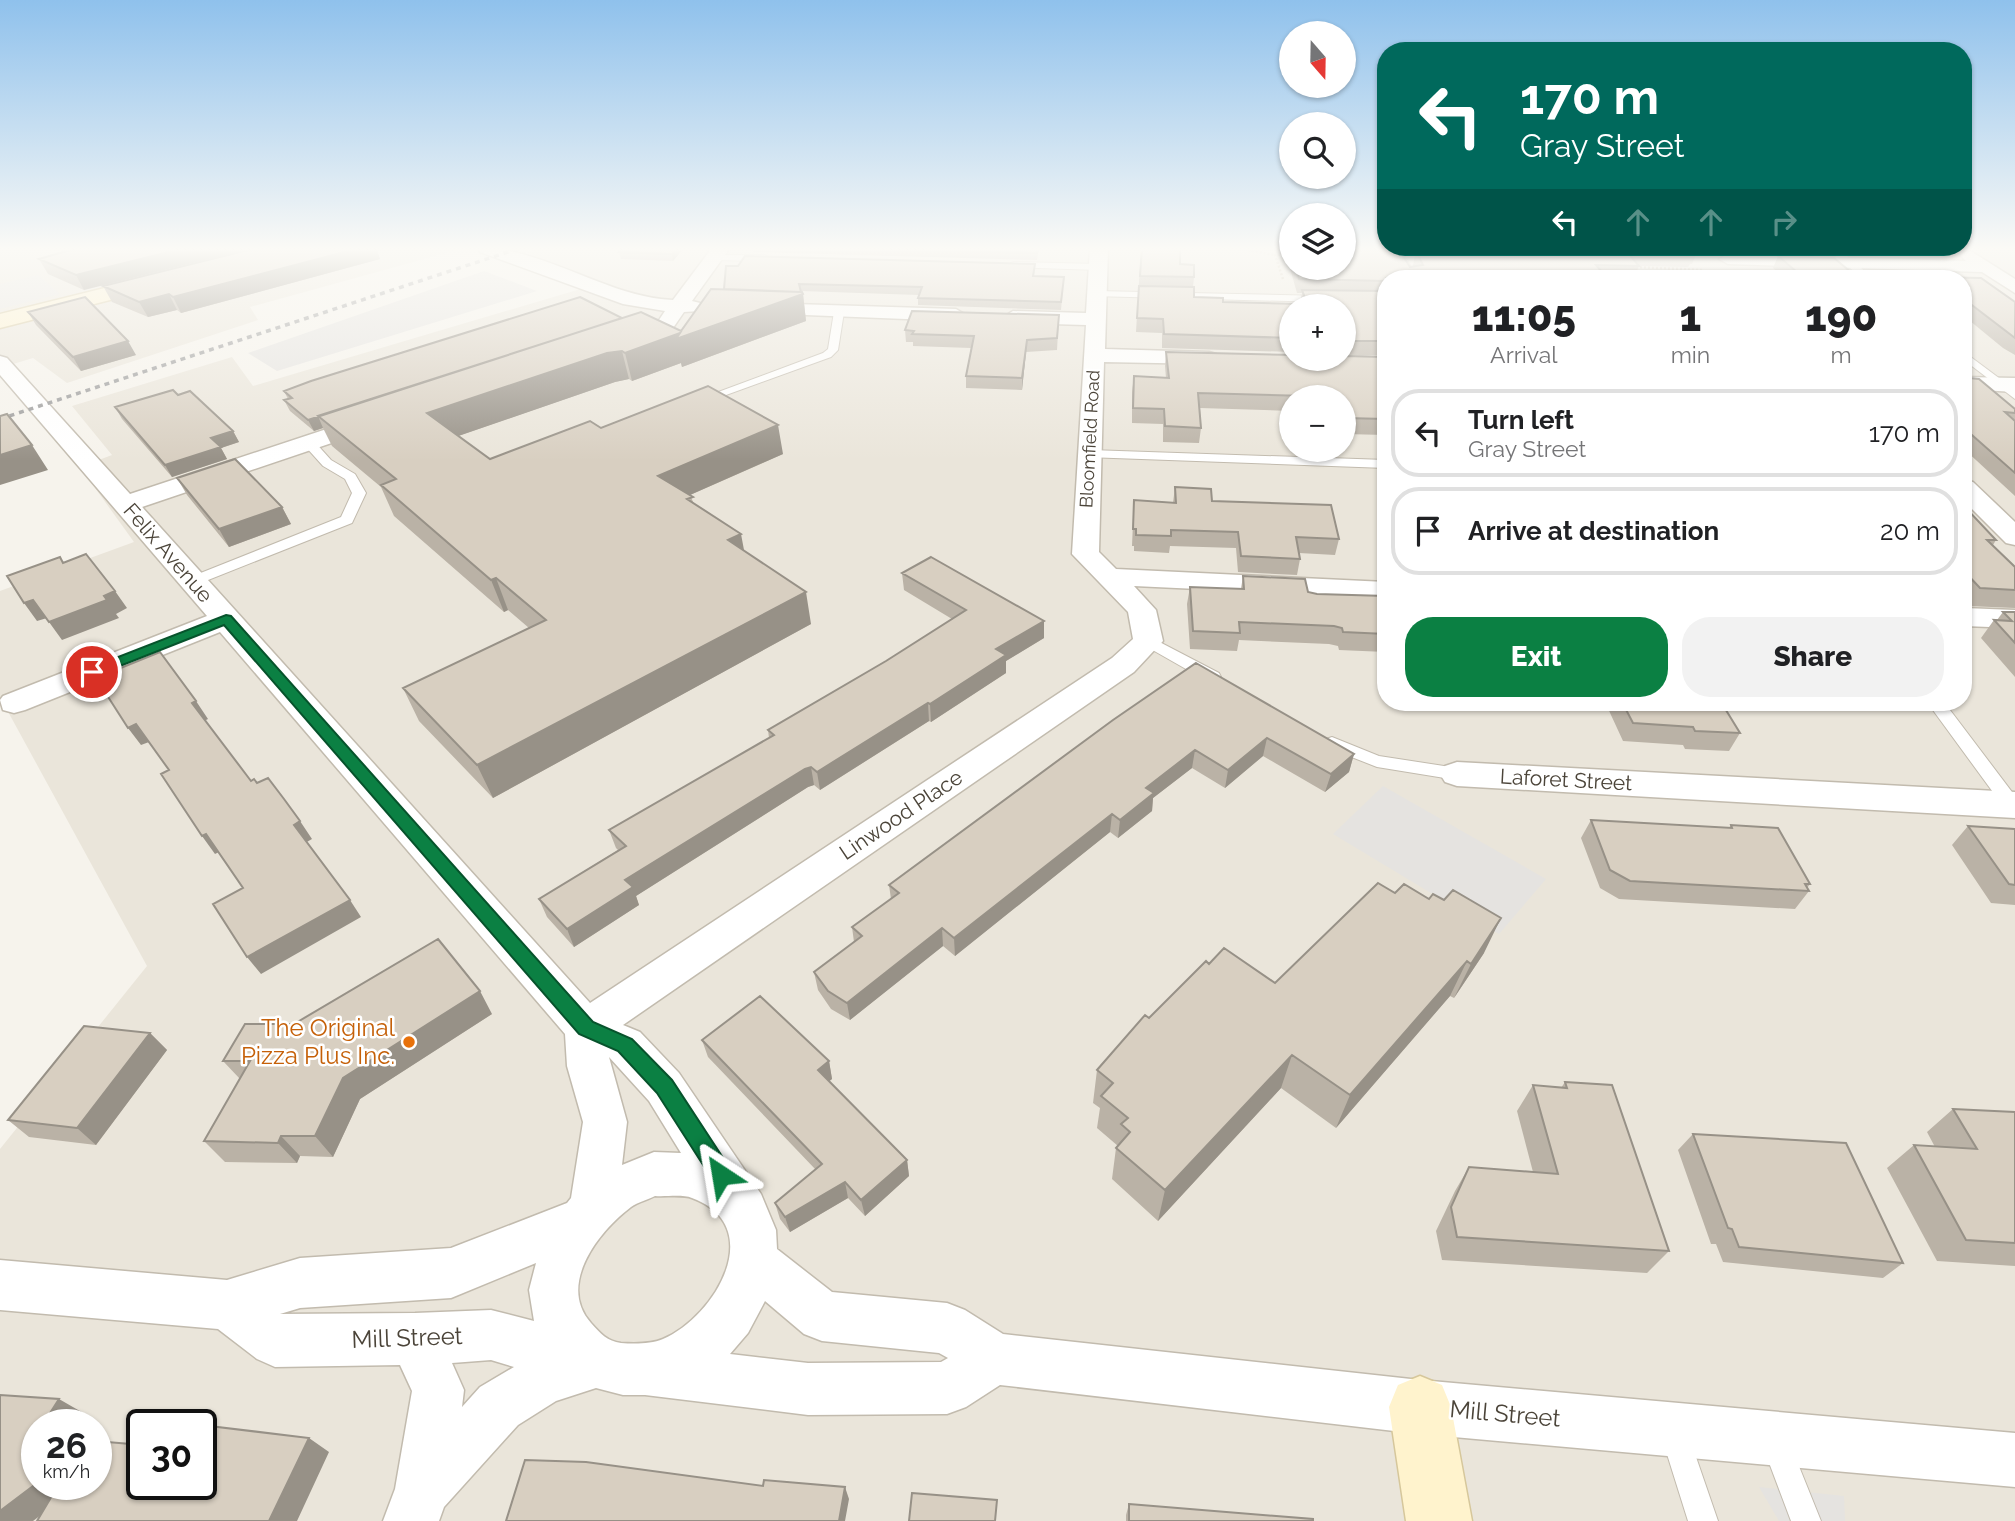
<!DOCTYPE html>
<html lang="en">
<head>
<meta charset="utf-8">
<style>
  body { margin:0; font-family:Raleway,sans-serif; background:#f2f2f2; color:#202124; height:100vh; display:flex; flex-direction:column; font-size:26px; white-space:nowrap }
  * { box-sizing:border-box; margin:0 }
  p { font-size:23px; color:#757577 }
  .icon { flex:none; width:38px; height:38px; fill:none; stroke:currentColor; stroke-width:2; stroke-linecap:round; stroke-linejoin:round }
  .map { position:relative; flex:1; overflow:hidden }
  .drawer { position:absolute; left:1377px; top:270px; width:595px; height:441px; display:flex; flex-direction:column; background:#fff; border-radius:28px; box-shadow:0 2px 5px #0004 }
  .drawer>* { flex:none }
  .guide { position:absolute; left:1377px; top:42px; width:595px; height:214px; border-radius:28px; box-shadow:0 2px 5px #0004; background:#00695c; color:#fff; overflow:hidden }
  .needle { width:46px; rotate:160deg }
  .tools { position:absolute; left:1279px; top:21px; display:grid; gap:14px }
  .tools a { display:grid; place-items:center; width:77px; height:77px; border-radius:50%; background:#fff; box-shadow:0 2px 5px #0004; font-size:35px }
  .speed { position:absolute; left:21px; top:1409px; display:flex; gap:14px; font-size:35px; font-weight:700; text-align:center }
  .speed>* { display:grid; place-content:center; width:91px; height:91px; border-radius:50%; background:#fff; box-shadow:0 2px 5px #0004; line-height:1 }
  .speed small { font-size:18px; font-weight:400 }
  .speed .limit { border:4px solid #111; border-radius:10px; background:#fff; color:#111 }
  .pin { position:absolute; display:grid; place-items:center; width:60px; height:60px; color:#fff; margin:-30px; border:4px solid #fff; border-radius:50%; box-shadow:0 2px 7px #0007 }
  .me { position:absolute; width:77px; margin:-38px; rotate:327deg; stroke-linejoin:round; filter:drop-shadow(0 0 5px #0008) }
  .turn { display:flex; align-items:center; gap:24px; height:147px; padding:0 28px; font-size:32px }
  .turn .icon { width:91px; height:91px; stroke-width:2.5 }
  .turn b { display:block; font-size:49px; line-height:60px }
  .lanes { display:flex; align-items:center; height:66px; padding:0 28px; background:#0003; justify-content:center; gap:35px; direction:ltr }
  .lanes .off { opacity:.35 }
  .eta { display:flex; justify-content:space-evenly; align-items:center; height:119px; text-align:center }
  .eta b { font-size:42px; font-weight:800; line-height:49px }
  .action { display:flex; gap:14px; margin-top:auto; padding:14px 28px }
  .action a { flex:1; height:80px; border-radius:28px; background:#0b8043; color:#fff; font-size:28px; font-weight:800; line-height:80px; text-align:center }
  .action a+a { background:#f2f2f2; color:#202124 }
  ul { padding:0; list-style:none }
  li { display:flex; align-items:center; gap:21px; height:88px; margin:0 14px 10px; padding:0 14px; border:4px solid #e0e0e0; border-radius:28px }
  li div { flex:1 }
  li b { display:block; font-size:26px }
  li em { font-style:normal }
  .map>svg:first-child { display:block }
</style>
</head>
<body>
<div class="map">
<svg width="2015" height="1521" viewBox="0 0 2015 1521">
  <rect width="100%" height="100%" fill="#f6f3ec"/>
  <path fill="#eae5da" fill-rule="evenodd" d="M0,248H464L250,307L258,320L67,383L33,358L0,368Z
    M539,248H1291L1292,268H1344V248H2015V1521H0V1149L147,966L0,697V591L134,542L80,467L112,455L72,406L232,357L253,386L604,282L559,268L527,252ZM1386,278H1964V702H1386ZM1292,306H1344V359H1292ZM1292,397H1344V450H1292ZM37,1424H96V1484H37ZM142,1424H201V1484H142Z"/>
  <path fill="#e5e3e0" d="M484,271L537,291L277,371L248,353Z
    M38,275L60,294L0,309V284Z
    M1383,786L1546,879L1499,934L1333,834Z
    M1759,1487L1844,1496L1845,1521H1779Z"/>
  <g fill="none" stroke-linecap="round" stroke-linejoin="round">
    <g stroke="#c2bbae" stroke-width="2">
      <path id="lane" d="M1399,248H1412L1403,253L1417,278H1407L1393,252Z
        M1826,248H1837L1873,278H1862Z
        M711,255H765L770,258L765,261L714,260L711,259Z
        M1014,262L1098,264L1103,267L1098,270L1011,267V263Z
        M1096,291L1324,296L1329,299L1324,302L1092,296V292Z
        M839,309L844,312L838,350L831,357L704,403L694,401L823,353L828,349L834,312Z
        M1964,352L2015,390V399L1964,360Z
        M309,439L313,440L331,460L355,474L366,493L352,523L198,584H188L186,581L188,578L341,517L352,493L345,479L323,466L305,446L303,443Z
        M1090,450L1386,460V468L1086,457L1084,454Z
        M1148,636L1219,673L1221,677L1219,681H1207L1142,644L1140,641Z
        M1927,702H1944L2015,796V811L2006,810Z
        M1332,737L1379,756L1457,768L1463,770L1466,774L1463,778L1457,780L1377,767L1326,747L1323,743L1326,739Z
        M1675,1421L1685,1425L1718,1521H1688L1661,1435L1665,1425Z
        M1776,1430L1786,1434L1821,1521H1791L1762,1444L1766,1434Z"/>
    </g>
    <g stroke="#c2bbae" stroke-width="3">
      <path id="street" d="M477,248C545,247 605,297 673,300L712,248H730L692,301L700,303L703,307L700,311L684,312L673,328L624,344L617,342L614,338L617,334L659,320L665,311L623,304L480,252Z
        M1090,248H1108L1105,349L1209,352L1216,354L1219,358L1216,362L1209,364L1104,362L1099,552L1116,569L1386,582V598L1134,586L1156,610L1163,641L1134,672L623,1025L640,1032L679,1073L761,1194L776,1230L777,1249L832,1292L947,1303L965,1310L1003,1334L1420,1380L2015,1433V1487L1420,1434L1000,1385L966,1407L947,1414L808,1415L645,1395H623L596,1388L556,1401L518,1425L444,1507L439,1521H383L395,1489L412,1391L400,1365L275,1367L257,1359L218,1329L0,1310V1260L227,1280L300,1258L451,1248L567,1203L571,1198L583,1122L567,1066L565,1034L220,632L25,710L14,713L3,710L0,700L3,696L207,616L0,375V356L7,358L130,494L363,417H379L382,422L379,427L142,507L590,1003L1112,658L1133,639L1128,612L1072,554L1086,325L1013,323L1003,317L1013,311L1086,313ZM609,1057L649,1101L681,1153L654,1152L622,1165L627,1122ZM655,1196C666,1197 682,1194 692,1198C768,1226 716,1316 663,1339C651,1344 635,1344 621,1343C607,1341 601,1334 591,1323C557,1285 598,1232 631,1207C638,1202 647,1200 655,1196ZM536,1263L529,1290L534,1321L491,1310L415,1313L280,1314L300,1308L451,1298ZM765,1301L804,1334L822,1341L939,1353L948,1358L941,1362L808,1363L730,1354L748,1333ZM491,1360L514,1367L480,1387L462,1407L464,1390L452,1363Z
        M1969,250L2015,279V293L1982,272L1728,264L1719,259L1728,254L1966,261L1960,255Z
        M761,303L956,309L966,315L956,321L754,313L751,309Z
        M1964,377L2015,378V392L1964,389Z
        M1964,480L1973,482L2015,522V545L2006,543L1964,501Z
        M1964,608L2015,610V628L1964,626Z
        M1457,762L2015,792V818L1457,786L1445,782L1440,774L1445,766Z"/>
    </g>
    <g stroke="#d6c79b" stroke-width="3">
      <path id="secondary" d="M157,275L165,276L168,281L165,286L0,328V314Z
        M1420,1376L1442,1385L1451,1407L1472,1521H1406L1389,1407L1398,1385Z"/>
    </g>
    <path stroke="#c4b79f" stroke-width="2.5" stroke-dasharray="2 2" stroke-linecap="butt" d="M1236,248L1275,255
      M1636,267L1704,270
      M1635,269L1644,278
      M1283,279L1275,255L1292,254"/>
    <use href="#lane" fill="#fff" fill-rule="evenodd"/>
    <use href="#street" fill="#fff" fill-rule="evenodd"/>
    <use href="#secondary" fill="#fff3cd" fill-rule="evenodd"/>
    <path stroke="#9a9a9a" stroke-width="3.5" stroke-dasharray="5 5" stroke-linecap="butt" d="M0,419L520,248"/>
  </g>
  <path fill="#bab2a6" d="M77,248L84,290L48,274L39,259Z
    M256,248H388L377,251L380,259L181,313L177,310L148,317L112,302L103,286Z
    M624,248H684L673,261L621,259L619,252Z
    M752,248H1039L1037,260L753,252Z
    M1141,248L1180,264L1194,277L1193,287L1194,297L1223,302L1300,304L1302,293H1297L1285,251H1262L1261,248H1292V268L1410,267H1413V265L1416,251L1467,253L1464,248H1833L1830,254L1697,252L1692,264H1690L1688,267L1639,266L1634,278H1386V355L1344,356V306H1292V352L1162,348V333L1136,332Z
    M1778,256L1858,278H1784L1773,268Z
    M1035,264L1034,276L1064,277L1061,310L918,305V298L919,295L801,291L803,294L806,321L682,367L681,363L632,381L629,379L615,382L458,436L490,459L601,428L783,454L690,495L694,504L744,551L811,624L493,798L419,721L403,688L529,628L508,610L504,612L394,516L381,487L332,446L323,428L314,431L290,411L284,400L288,399L284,391L622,318L681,331L724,289L738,266Z
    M1935,277L1981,278L2015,302V355L2003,348L1964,316V278H1934Z
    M28,312L136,355L81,371L36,325Z
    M1059,315L1057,350L1026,352L1022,390L966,388V376L971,348L913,346V342H906L905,330Z
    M1166,352L1386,357V435L1344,434V397H1292V411L1200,408L1201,428L1199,443L1163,442V424L1132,423V392L1134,376L1166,378L1165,366Z
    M1964,366L1970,378L2015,409V496L1964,449Z
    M178,395L233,431L239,442L221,448L227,459L172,477L122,419L115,407Z
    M177,478L282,507L291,524L229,547L187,495Z
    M1175,487L1212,501L1339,539L1335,555L1299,553L1300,559L1297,575L1238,572L1236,548L1170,546L1169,553L1134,551V546H1132L1134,500L1173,503Z
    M1964,506L1996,540L1993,545L2015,567V608L1968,606L1964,601Z
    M902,573L1044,621V638L1006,661V673L931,722L929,721L820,790L814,785L808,787L636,896L639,905L574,947L547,917L539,899L618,850L616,848L609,830L769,738L768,730L886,661L952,619L904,590Z
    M1243,576L1317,594L1386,596V652L1339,650L1338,646L1329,644L1239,640L1237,651L1190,649L1187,604L1190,587L1241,589Z
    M2003,612H2015V677L1981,638L1994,620H1997Z
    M1196,663L1354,754L1349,772L1325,792L1263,756L1225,788L1192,768L1153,798L1152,811L1118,838L1110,832L955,956L943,946L850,1020L831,1009L818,990L814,972L854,942L852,927L891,899L889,885Z
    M1605,702H1721L1740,733L1729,751L1685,749L1683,745L1623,741Z
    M1591,820L1729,828L1731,825L1810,884L1807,888L1809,891L1795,909L1619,899L1600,888L1581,838Z
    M1968,826L2015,829V905L1991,903L1952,845Z
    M1484,953L1454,998L1450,996L1336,1128L1281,1088L1158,1221L1112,1179L1116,1148L1118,1146L1097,1128L1100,1108L1093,1103L1097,1070L1149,1018L1209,964L1275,983Z
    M492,1014L360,1099L333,1157L300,1156L297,1163L225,1162L204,1141L240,1079L223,1061L294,1024Z
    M150,1033L167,1050L96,1145L29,1137L8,1120Z
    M702,1040L829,1061L832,1079L829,1081L907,1160L909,1176L865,1216L848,1198L790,1232L780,1219L775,1203L816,1170L708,1057Z
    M1565,1082L1669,1251L1647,1273L1442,1260L1436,1231L1455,1191L1469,1167L1533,1172L1517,1111L1533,1085L1561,1088Z
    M1953,1109L2015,1112V1266L1937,1261L1887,1168L1914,1145L1935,1147L1927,1132Z
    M1693,1134L1903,1263L1883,1278L1723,1262L1716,1244H1711L1678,1150Z
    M1129,1504L1313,1521H1126V1515Z"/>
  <path fill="#979187" d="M185,248H253L84,290L76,275Z
    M360,248H388L377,251L380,259L181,313L173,297Z
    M677,248H684L673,261L672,254Z
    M169,294L177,310L148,317L139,302Z
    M803,294L806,321L682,367L681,363L632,381L625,353L680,333Z
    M1027,340L1026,352L1022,390V378Z
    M128,341L136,355L81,371L73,357Z
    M622,351L629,379L615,382L438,443L427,413L607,353Z
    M318,416L323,428L314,431L308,420Z
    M778,425L783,454L665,506L658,476Z
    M233,431L239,442L221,448L227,459L172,477L165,465L211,438Z
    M32,445L48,470L0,485V455Z
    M282,507L291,524L229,547L219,529Z
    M741,534L747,566L728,540Z
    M496,578L508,610L504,612L491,580Z
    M115,591L127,608L116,614L119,618L62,640L49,622Z
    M806,592L811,624L493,798L477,765Z
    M33,600L47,618L37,621L24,603Z
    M1044,621V638L1006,661V673L931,722L930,704L996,649Z
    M196,701L208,719L204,721L192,703Z
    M928,703L929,721L820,790L817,772Z
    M136,724L149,742L141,745L128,728Z
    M1267,738L1263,756L1225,788L1228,770Z
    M1195,750L1192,768L1153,798L1152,811L1118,838L1120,820L1146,788Z
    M1354,754L1349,772L1325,792L1331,774Z
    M811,767L814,785L808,787L636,896L639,905L574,947L567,929L625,880L805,769Z
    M1112,814L1110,832L955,956L954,938Z
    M300,821L312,839L305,843L294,825Z
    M206,834L219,852L215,854L202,836Z
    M350,900L361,917L261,974L247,957Z
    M1501,918L1484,953L1454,998L1471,964Z
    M942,928L943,946L850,1020L847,1003Z
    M1467,961L1450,996L1336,1128L1350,1095Z
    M480,991L492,1014L360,1099L333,1157L315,1136L343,1078Z
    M150,1033L167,1050L96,1145L77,1128Z
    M1292,1055L1281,1088L1158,1221L1165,1190Z
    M829,1061L832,1079L822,1087L818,1070Z
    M281,1136L300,1156L297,1163L278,1143Z
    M907,1160L909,1176L865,1216L861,1200Z
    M845,1182L848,1198L790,1232L785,1217Z
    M59,1399L85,1414L79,1424H43Z
    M309,1438L329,1452L297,1521H269Z
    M37,1483L82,1484L33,1521H0V1511Z
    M845,1487L849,1499L845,1521H839Z"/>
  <path fill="#d8cfc1" stroke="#979187" stroke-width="2" d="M77,248H185L76,275L39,259Z
    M256,248H360L173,297L169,294L139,302L103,286Z
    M624,248H677L672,254L619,252Z
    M851,248H1038L1037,253Z
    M1142,248H1180V264L1194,265V277L1140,276Z
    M1344,248H1367L1368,249L1400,251L1410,267L1423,265L1416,251L1478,253L1475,248H1695L1698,251L1690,250L1694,254L1627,252L1639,266L1596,265L1607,278H1386V281L1299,279L1296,268H1344Z
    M745,256L1035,264L1033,276L1064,277L1061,302L918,298L922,287L799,284L801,292L724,289L726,266H738Z
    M1778,256L1834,258L1858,278H1804Z
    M1935,277L1981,278L2015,302V338L1964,299V278H1937Z
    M1139,286L1194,287V297L1223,298V302L1299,304L1307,303L1302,290L1386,291V341H1344V306H1292V338L1164,334L1163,319L1137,318Z
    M711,289L802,292L803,294L676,339L680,333L625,353L622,351L607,353L427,413L490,459L590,421L601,428L708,386L778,425L658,476L693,497L687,499L741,534L728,540L806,592L477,765L403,688L546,620L496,578L491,580L381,485L396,479L318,416L641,312L681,331Z
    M85,297L128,341L73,357L28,312Z
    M580,297L622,318L308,420L284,400L292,398L284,391L311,381Z
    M912,311L1059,315L1057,338L1027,340L1022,378L966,376L974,336L912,334L914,331L905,330Z
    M1166,352L1292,355V359H1344V356L1386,357V419L1345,418L1344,397L1198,393L1201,428L1165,426L1164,409L1133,408L1134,376L1169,378Z
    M1964,366L1969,371L1970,378L1979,379L2015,409V413L2005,412L2015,421V473L1964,428Z
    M173,390L178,395L190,391L233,431L211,438L221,447L165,465L115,407Z
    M7,414L32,445L0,455V416Z
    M235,459L282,507L219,529L177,478Z
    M1175,487L1211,489L1212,501L1331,505L1339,539L1296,537L1300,559L1241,556L1238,532L1171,530V536L1136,535V529H1133L1134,500L1176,503Z
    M1964,506L1996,540H1987L2015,567V590L1980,588L1964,571Z
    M86,554L115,591L104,596L107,600L49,622L33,600L24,603L7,576L60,557L63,563Z
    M931,557L1044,621L996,649L1006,655L930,704L928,703L817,772L811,767L805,769L625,880L633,887L567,929L539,899L626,846L609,830L774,735L768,730L886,661L966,610L902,573Z
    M1243,576L1305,579L1308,592L1317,594L1386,596V634L1343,632L1342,628L1334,626L1239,622L1240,633L1193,631L1190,587L1244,589Z
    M2003,612H2015V643L1994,620L2012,621Z
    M160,652L196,701L192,703L251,781L254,779L257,783L268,778L284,799L300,821L294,825L350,900L247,957L213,904L243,888L206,834L202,836L161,774L169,770L136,724L128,728L96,678Z
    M1196,663L1354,754L1331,774L1267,738L1228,770L1195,750L1146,788L1154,793L1120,820L1112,814L954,938L942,928L847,1003L828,991L814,972L862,936L852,927L899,893L889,885L1113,720Z
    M1622,702H1721L1740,733L1695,731L1693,727L1633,723Z
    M1591,820L1732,828L1731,825L1778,828L1810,884H1805L1809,891L1630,881L1610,870Z
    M1968,826L2015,829V885L2009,884Z
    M1378,883L1395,893L1404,884L1429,899L1433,894L1444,900L1453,890L1501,918L1471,964L1467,961L1350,1095L1292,1055L1165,1190L1116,1148L1130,1132L1121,1124L1128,1118L1101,1096L1113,1083L1097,1070L1145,1015L1149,1018L1206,961L1209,964L1224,948L1275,983Z
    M438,939L480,991L343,1078L315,1136H281L278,1143L204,1141L250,1061H223L245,1024H294Z
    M760,996L829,1061L818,1070L907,1160L861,1200L845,1182L785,1217L775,1203L822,1164L702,1040Z
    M84,1026L150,1033L77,1128L8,1120Z
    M1565,1082L1612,1085L1669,1251L1457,1237L1451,1207L1469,1167L1558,1174L1533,1085L1567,1088Z
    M1953,1109L2015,1112V1243L1966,1240L1914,1145L1977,1149Z
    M1693,1134L1846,1143L1903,1263L1739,1247L1732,1229L1728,1228Z
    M0,1395L59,1399L43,1424H37V1483L0,1511Z
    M162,1420L194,1424H159Z
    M201,1425L309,1438L269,1521H37L59,1484H96V1441L142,1445V1484H201Z
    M525,1460L586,1462L763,1486L764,1480L845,1487L839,1521H506Z
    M912,1493L997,1500L995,1521H909Z
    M1129,1504L1313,1519V1521H1129Z"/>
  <linearGradient id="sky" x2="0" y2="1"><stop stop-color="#8fc1ec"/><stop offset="0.54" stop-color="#fbfaf6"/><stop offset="1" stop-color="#fbfaf6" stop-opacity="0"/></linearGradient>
  <rect width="2015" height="461" fill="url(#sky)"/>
  <path fill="#0b8043" stroke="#07532c" stroke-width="2" d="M226,615L231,616L593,1022L632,1039L672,1080L729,1167L732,1175L729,1182L721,1185L714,1182L657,1093L618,1051L579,1034L224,625L97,675H87L84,672L87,669Z"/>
  <circle fill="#e8710a" stroke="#fff" stroke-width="2.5" cx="409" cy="1042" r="7"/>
  <g text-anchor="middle" stroke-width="5" stroke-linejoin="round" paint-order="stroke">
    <g font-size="18" fill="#4b4439" stroke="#fff">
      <text transform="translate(1090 439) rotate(-87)" y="6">Bloomfield Road</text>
    </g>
    <g font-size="21" fill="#4b4439" stroke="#fff">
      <text transform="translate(168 553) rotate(49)" y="7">Felix Avenue</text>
      <text transform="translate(1566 780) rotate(3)" y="7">Laforet Street</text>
      <text transform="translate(901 815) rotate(-34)" y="7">Linwood Place</text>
    </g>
    <g font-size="24" fill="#c56008" stroke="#fff" text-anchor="end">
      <text x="395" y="1036">The Original<tspan x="395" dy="28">Pizza Plus Inc.</tspan></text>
    </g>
    <g font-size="24" fill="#4b4439" stroke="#fff">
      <text transform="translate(407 1338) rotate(-2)" y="8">Mill Street</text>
      <text transform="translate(1505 1414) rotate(5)" y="8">Mill Street</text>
    </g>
  </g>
</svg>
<div class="tools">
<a><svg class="needle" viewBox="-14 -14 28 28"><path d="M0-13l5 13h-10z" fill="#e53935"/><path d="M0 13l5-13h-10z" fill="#757577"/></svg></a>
<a><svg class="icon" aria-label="search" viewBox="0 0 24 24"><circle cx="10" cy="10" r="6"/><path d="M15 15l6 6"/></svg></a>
<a><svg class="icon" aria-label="layers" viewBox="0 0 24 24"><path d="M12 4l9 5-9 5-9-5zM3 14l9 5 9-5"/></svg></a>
<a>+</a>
<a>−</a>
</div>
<div class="speed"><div>26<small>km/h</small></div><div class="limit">30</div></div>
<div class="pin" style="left:92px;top:672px;background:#d93025"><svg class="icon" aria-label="arrive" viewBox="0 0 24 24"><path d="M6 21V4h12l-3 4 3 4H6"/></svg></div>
<svg class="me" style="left:721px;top:1175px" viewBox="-20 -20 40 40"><path d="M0-17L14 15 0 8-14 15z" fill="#0b8043" stroke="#fff" stroke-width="4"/></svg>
<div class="guide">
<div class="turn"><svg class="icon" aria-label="left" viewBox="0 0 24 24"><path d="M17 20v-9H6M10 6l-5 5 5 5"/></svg><div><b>170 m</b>Gray Street</div></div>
<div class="lanes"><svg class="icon" aria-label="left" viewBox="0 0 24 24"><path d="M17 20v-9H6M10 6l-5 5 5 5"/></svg><svg class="icon off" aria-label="ahead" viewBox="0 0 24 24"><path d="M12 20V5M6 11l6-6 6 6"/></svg><svg class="icon off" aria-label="ahead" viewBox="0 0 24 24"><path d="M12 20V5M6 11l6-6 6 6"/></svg><svg class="icon off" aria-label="right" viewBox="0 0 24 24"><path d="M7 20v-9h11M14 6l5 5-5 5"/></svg></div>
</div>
<section class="drawer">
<div class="eta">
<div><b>11:05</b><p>Arrival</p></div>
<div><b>1</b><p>min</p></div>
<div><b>190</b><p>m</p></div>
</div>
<ul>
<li><svg class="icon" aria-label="left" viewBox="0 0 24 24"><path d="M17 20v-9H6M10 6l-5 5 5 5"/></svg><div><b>Turn left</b><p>Gray Street</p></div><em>170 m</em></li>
<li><svg class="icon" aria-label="arrive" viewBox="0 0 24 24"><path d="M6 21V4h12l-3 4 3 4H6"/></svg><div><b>Arrive at destination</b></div><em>20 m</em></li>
</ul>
<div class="action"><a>Exit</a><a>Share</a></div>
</section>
</div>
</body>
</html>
